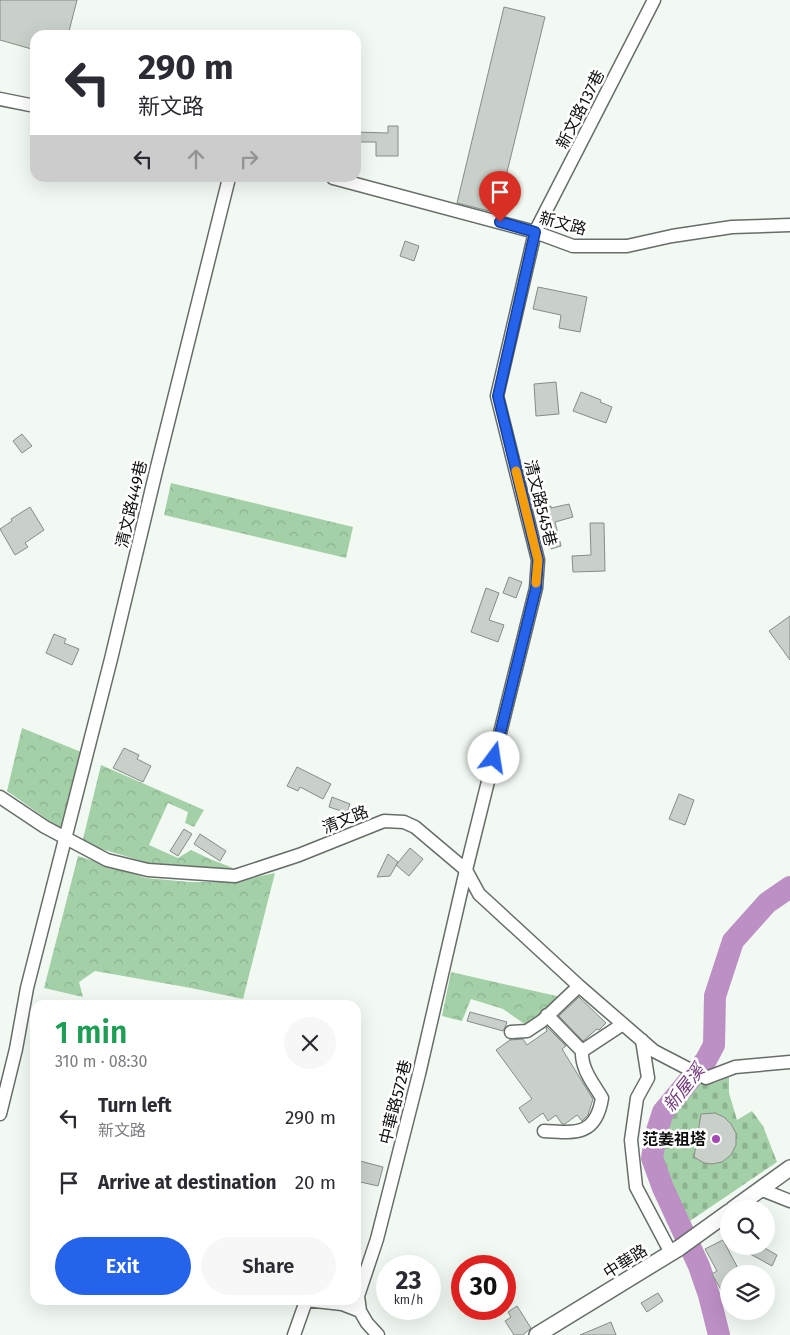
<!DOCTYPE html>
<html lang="en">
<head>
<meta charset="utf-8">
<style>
  body { margin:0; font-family:"Fira Sans","Noto Sans TC",sans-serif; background:#f7f7f7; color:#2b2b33; height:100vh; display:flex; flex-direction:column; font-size:19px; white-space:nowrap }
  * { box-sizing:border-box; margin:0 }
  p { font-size:16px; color:#7c7c81 }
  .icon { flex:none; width:28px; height:28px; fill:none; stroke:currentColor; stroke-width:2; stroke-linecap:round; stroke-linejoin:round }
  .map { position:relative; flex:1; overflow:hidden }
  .details { position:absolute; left:30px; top:1000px; width:331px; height:305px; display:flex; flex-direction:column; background:#fff; border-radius:15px; box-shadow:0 5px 20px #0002 }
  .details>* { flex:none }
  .guide { position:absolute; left:30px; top:30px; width:331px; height:152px; border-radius:15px; box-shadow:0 5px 20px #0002; background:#fff; color:#2b2b33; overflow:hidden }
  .buttons { position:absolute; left:720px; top:1200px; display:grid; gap:10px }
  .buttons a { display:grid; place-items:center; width:55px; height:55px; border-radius:50%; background:#fff; box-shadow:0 5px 20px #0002; font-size:25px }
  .speed { position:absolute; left:376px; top:1255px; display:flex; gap:10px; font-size:25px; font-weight:700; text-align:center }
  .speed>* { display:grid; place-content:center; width:65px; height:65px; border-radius:50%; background:#fff; box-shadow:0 5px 20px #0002; line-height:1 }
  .speed small { font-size:12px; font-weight:400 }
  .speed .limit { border:8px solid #d22; background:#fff; color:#111 }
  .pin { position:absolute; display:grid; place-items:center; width:42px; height:42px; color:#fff; margin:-51px -21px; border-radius:50% 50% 50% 0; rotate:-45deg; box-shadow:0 0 5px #0007 }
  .pin .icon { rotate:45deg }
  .me { position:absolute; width:55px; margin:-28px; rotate:14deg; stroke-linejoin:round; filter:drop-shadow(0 0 4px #0008) }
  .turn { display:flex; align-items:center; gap:18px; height:105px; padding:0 25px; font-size:22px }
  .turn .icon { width:65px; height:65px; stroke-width:2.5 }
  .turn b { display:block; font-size:35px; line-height:42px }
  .lanes { display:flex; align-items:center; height:48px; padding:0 25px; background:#0003; justify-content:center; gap:25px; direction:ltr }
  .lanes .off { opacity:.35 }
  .round { display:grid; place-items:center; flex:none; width:52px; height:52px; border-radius:26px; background:#f7f7f7 }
  .headline { display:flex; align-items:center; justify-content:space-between; height:85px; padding:0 25px }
  h1 { font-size:30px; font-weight:600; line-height:38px; color:#1e9e55 }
  .action { display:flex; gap:10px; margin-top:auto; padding:10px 25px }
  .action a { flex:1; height:58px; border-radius:30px; background:#2563eb; color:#fff; font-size:20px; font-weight:600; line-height:58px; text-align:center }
  .action a+a { background:#f7f7f7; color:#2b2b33 }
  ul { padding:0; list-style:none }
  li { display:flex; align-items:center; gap:15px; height:65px; padding:0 25px }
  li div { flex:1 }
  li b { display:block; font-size:19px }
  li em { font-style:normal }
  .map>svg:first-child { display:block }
</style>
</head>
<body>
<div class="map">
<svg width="790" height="1335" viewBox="0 0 790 1335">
  <defs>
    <pattern id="forest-crowns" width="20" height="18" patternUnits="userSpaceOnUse" patternTransform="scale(1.25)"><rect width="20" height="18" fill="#a4d0a7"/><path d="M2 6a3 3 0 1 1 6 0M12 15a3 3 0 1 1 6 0" fill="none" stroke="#8cb28f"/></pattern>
    <pattern id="cemetery-stones" width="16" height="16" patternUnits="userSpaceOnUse" patternTransform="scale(1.25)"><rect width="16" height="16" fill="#a4d0a7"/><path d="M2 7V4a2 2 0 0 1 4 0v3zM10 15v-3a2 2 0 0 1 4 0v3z" fill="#8cb28f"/></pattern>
  </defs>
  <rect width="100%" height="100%" fill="#f2f9f2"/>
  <path fill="url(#forest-crowns)" d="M171,483L353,527L346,558L164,515Z
    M22,728L91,756L71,836L7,791Z
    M101,765L204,810L194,827L185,823L188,812L168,803L149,845L178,858L191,850L210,859L233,868L222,869L148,863L82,843Z
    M78,856L146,878L189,882H233L275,873L243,999L191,988L95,971L79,982L83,997L44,988Z
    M451,972L561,997L526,1025L503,1009L471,999L462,1021L442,1016Z"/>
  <path fill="url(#cemetery-stones)" d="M729,1077V1093L737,1120L752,1111L763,1126L777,1162L687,1223L661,1172L658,1133L681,1094L697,1079L715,1083Z"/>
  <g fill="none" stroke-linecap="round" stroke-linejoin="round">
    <path stroke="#bc8fc5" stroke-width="22" d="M719,1335L709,1295L699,1266L663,1188L652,1158L656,1134L663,1112L706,1060L714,1045L715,996L733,941L767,903L790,887"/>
  </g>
  <path fill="#c9d0c9" stroke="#868c86" d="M0,0H77L68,35H35V50L0,40Z
    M504,7L545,17L497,213L457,203Z
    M388,126H398V156H376V142H356V132L388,133Z
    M405,241L419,246L414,261L400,256Z
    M538,287L587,297L580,332L559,328L561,315L533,309Z
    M556,382L559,414L536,416L534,384Z
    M581,392L601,400L600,402L612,407L606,423L573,411Z
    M22,434L32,446L22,453L13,441Z
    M569,504L573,517L555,522L561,546L551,549L540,509L551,506V508Z
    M30,507L44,530L25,543L28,547L15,555L0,529L12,521L11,519Z
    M590,523H604L605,571L573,572L572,556L591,555Z
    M509,577L522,582L516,598L503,593Z
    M486,588L499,593L489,620L504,625L498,642L471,632Z
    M790,616V660L769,631Z
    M54,634L66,639L64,643L79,649L72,665L46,653Z
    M124,748L139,755L137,759L151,766L143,782L113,768Z
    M297,767L331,784L323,799L300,787L298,791L287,786Z
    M679,794L694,800L685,825L669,819Z
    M332,797L350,804L347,813L329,807Z
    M184,829L192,834L178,856L170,851Z
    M200,834L226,851L220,861L194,844Z
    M410,848L423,859L409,876L396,865Z
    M388,854L398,862L390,876L377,877Z
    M579,997L606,1023L599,1030L597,1029L583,1041L559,1016Z
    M470,1012L507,1022L506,1025L503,1031L467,1021Z
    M547,1027L566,1046L562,1049L593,1099L588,1115L582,1121L577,1115L565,1124H562L556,1115L548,1121L543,1113L529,1123L519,1108L532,1099L496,1050L510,1040L523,1039L527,1045L547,1031L546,1028Z
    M715,1113L724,1117L731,1124L736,1133V1145L731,1155L722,1162L712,1164L704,1163L694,1157L701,1114Z
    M356,1160L383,1167L378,1186L356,1181Z
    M723,1240L741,1274H729V1304L712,1274L717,1271L705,1249Z
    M736,1246H761L777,1255L772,1266Z
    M658,1293L663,1301L647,1312L641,1303Z
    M517,1306L531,1328L523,1335H514L505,1321L511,1317L508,1312Z
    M611,1322L616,1335H580Z"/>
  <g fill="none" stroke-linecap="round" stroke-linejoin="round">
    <g stroke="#676d68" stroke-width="15">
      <path id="minor" d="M0,99L35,106
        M333,178L535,232L573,246H627L672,236L732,227L790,225
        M0,797L45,827L107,860L148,870L235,876L299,855L384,821L404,822L415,827L466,870L479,894L579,986L654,1051L706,1078L735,1067L790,1062
        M547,1015L582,1051
        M511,1032L527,1031L542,1021L579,986
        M642,1040L648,1078L637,1098L631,1140L636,1187L671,1253
        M582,1051L623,1024
        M0,1114L16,1049L27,988L111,659L156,471L229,178
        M544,1131C575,1133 596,1136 602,1098C593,1083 581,1069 582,1051
        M760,1189L790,1201
        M306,1300L342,1304L360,1311
        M294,1335L306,1301
        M378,1335L367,1323L360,1311L358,1296L377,1239L419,1074L466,870L536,588L538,560L497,396L535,232L654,0"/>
    </g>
    <g stroke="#676d68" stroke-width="18">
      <path id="major" d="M733,1209L790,1168
        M537,1335L679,1248L729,1212"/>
    </g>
    <use href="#minor" stroke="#fff" stroke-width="12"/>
    <use href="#major" stroke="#fff" stroke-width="15"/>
  </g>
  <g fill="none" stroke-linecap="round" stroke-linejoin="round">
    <g stroke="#184099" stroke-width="12">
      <path id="route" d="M494,758L536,588L538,560L498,396L535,232L500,222"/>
    </g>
    <use href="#route" stroke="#2563eb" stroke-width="9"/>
    <path stroke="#f59e0b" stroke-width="9" d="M516,471L538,560L536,583"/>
  </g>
  <circle fill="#a349b4" stroke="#fff" stroke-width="2" cx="716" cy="1139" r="5"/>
  <g text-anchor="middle" stroke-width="5" stroke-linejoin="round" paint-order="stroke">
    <g font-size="16" fill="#0e100e" stroke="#fff">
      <text transform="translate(580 109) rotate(-63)" y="6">新文路137巷</text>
      <text transform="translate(563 223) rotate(15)" y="6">新文路</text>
      <text transform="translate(541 503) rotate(76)" y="6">清文路545巷</text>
      <text transform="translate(131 504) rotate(-77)" y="6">清文路449巷</text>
      <text transform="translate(345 819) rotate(-22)" y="6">清文路</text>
      <text transform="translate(395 1102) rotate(-76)" y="6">中華路572巷</text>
      <text transform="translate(625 1261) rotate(-32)" y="6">中華路</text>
    </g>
    <g font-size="16" font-weight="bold" fill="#0e100e" stroke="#fff" text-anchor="end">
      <text x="706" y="1145">范姜祖塔</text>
    </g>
    <g font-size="18" font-style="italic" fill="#71397c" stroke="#fff">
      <text transform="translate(684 1088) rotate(-52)" y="6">新屋溪</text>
    </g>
  </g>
</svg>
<div class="buttons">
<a><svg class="icon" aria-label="search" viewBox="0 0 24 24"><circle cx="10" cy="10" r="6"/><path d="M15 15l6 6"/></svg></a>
<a><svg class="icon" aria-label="layers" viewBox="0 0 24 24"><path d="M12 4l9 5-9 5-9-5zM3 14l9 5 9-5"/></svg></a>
</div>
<div class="speed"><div>23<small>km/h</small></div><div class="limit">30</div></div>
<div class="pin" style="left:500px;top:222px;background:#d93025"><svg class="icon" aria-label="arrive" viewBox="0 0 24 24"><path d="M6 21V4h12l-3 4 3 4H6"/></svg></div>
<svg class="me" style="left:494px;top:758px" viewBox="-20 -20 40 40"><circle r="19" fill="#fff"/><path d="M0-13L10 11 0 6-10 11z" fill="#2563eb"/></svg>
<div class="guide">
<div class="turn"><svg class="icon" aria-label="left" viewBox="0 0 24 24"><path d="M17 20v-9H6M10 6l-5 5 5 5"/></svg><div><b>290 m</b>新文路</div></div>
<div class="lanes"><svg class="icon" aria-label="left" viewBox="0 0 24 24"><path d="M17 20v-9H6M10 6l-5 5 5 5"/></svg><svg class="icon off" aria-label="ahead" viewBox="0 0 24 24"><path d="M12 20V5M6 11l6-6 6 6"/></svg><svg class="icon off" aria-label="right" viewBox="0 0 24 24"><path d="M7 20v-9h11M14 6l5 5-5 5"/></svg></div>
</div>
<section class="details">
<div class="headline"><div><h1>1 min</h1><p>310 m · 08:30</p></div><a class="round"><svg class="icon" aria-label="close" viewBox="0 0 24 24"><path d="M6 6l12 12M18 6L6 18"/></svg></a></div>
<ul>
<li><svg class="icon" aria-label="left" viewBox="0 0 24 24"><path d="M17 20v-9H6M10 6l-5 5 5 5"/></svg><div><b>Turn left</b><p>新文路</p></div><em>290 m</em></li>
<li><svg class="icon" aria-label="arrive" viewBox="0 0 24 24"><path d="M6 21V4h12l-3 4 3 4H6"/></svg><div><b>Arrive at destination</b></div><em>20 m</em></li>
</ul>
<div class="action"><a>Exit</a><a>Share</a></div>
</section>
</div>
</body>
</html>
